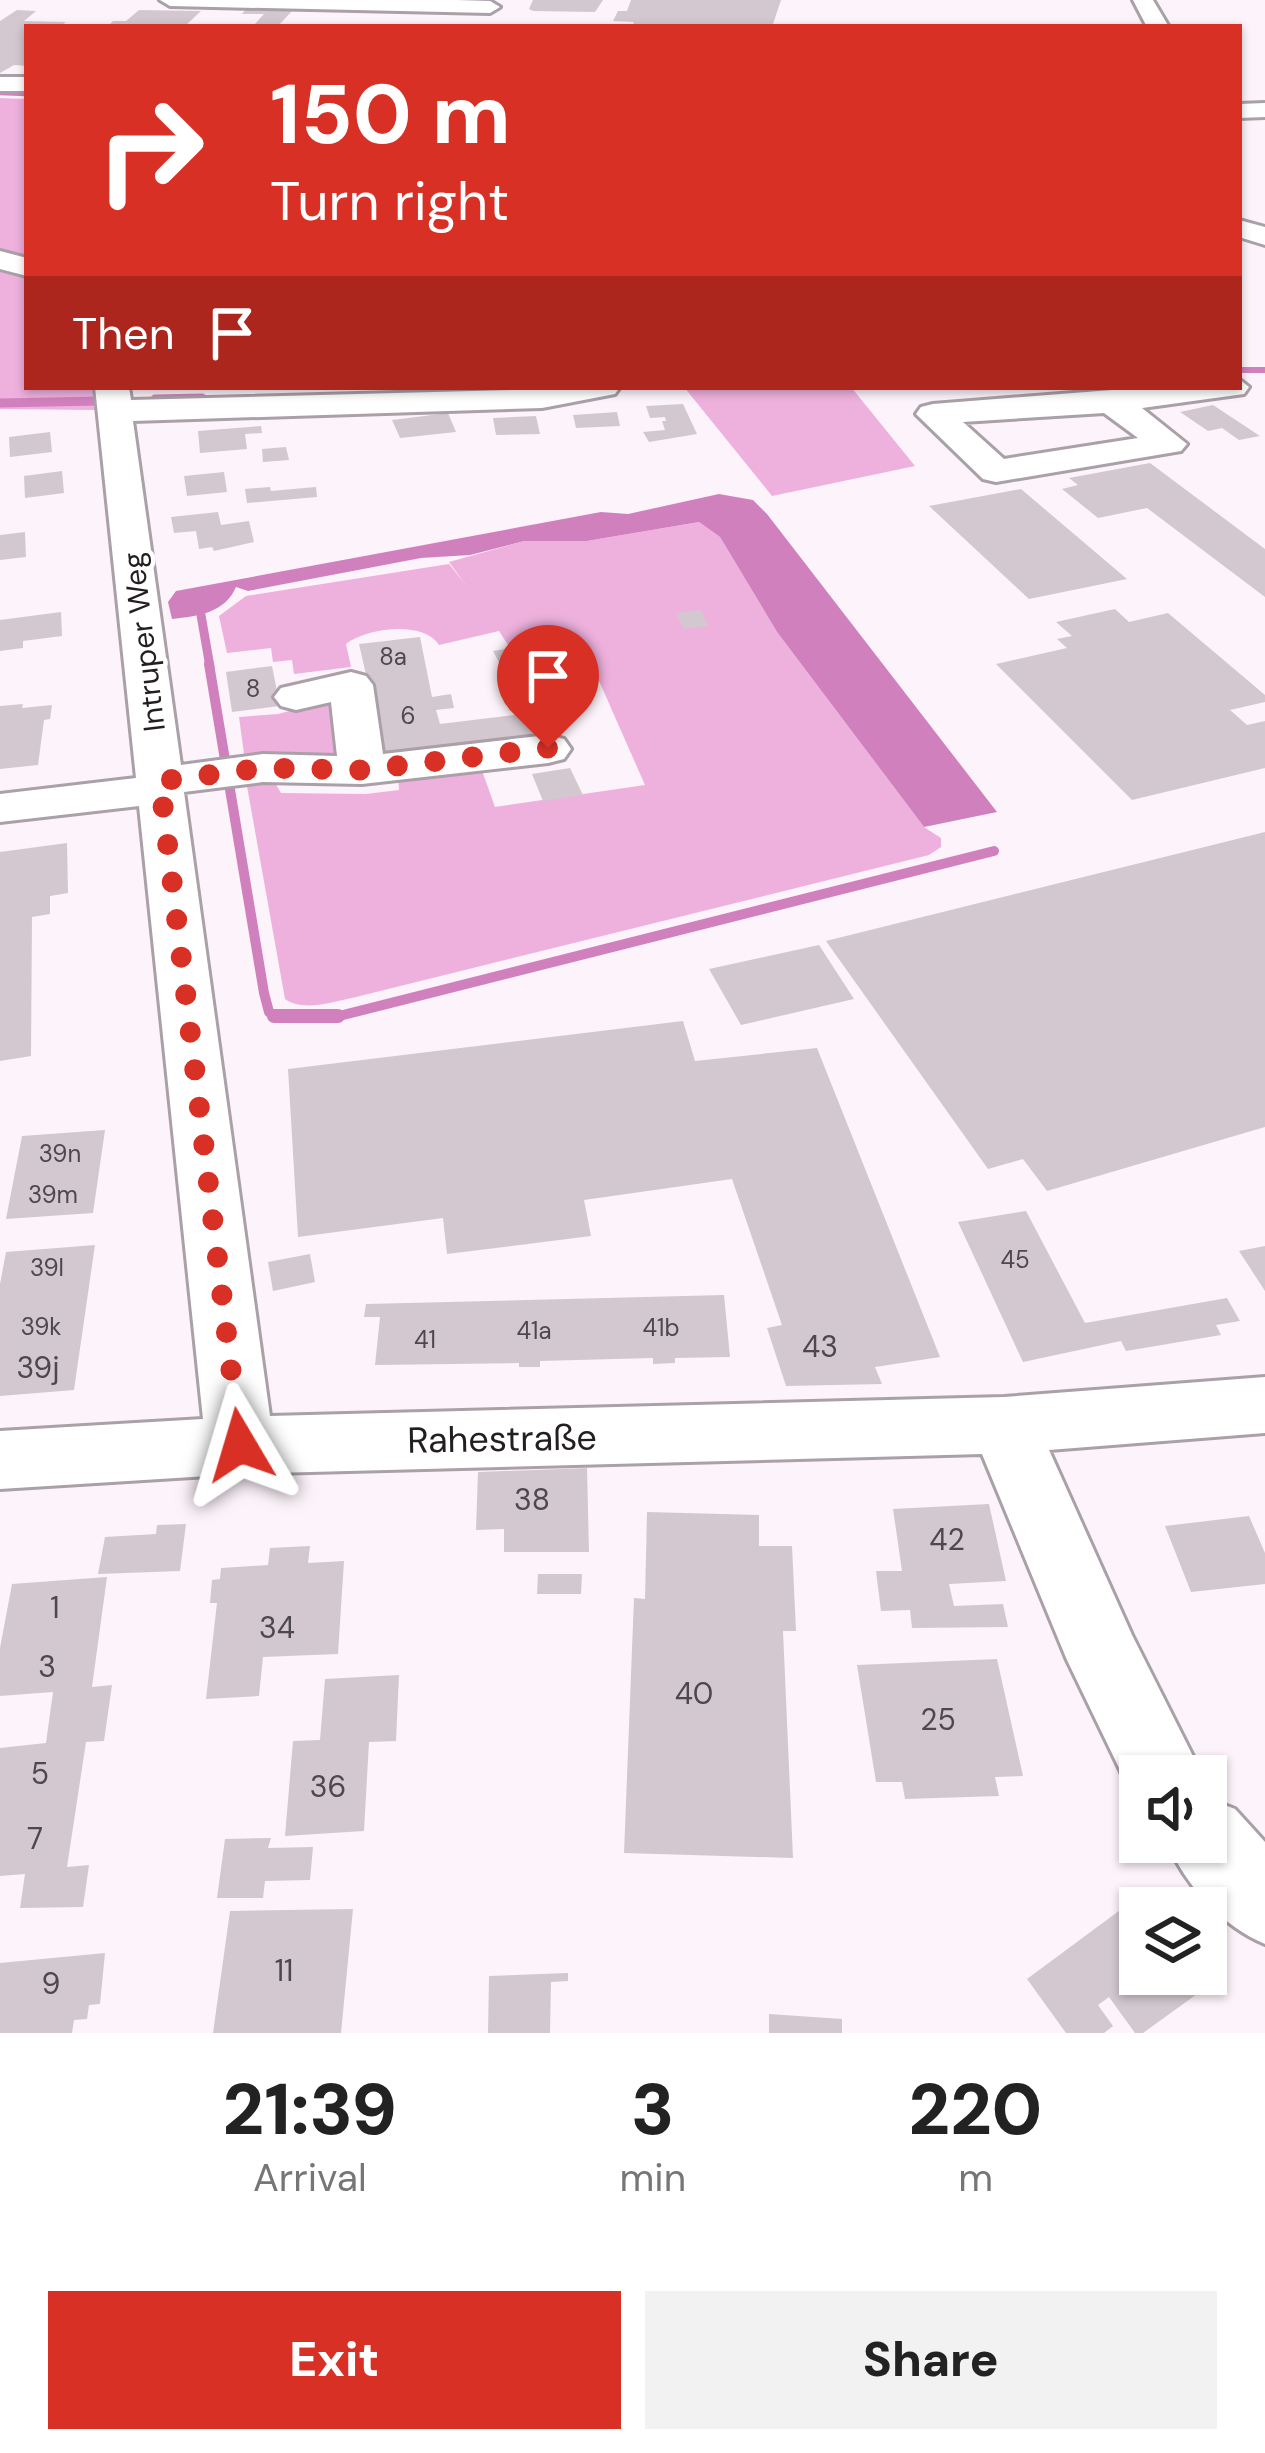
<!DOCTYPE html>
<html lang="en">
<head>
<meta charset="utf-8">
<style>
  body { margin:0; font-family:"DM Sans",sans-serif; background:#f2f2f2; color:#222; height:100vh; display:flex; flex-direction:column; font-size:45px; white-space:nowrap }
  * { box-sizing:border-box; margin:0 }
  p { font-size:39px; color:#767676 }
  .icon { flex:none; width:66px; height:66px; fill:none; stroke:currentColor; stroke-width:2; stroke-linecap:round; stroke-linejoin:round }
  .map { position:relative; height:2033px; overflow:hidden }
  .panel { display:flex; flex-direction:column; background:#fff; flex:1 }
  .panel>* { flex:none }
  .banner { position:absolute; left:24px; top:24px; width:1218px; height:366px; border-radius:0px; box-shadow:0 3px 9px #0004; background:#d93025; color:#fff; overflow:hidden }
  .fabs { position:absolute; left:1119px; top:1755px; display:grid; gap:24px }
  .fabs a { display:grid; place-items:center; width:108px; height:108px; border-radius:0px; background:#fff; box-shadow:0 3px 9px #0004; font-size:60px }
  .pin { position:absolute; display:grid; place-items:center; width:102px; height:102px; color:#fff; margin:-123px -51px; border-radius:50% 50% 50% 0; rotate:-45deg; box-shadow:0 0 12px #0007 }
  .pin .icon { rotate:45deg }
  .me { position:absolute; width:132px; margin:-66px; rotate:353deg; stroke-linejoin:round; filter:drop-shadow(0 0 9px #0008) }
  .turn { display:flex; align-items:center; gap:42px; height:252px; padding:0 48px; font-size:54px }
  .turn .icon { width:156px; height:156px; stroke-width:2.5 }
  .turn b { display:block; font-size:84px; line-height:102px }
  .then { display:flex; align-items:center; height:114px; padding:0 48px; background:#0003; gap:24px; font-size:45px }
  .eta { display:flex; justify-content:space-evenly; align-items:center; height:204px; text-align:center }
  .eta b { font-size:72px; font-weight:800; line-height:84px }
  .button { display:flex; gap:24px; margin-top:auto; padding:24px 48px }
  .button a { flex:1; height:138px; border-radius:0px; background:#d93025; color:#fff; font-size:48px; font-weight:800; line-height:138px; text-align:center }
  .button a+a { background:#f2f2f2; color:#222 }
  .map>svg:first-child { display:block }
</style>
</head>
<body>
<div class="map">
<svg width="1265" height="2033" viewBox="0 0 1265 2033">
  <rect width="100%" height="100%" fill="#fdf3fa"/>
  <path fill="#eeb1de" d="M0,98L27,99V387H98L100,407L95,410L0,409Z
    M684,387H851L915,466L772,496Z
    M699,522L720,537L777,632L924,827L941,838V847L929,855L352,998C331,1002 304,1012 285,999L245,775L271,776L281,793L366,794L399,790L398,774L480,765L495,807L645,785L592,665L566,656L525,660L518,647L510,648L499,631L439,645C424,620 366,628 346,644L351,667L294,674L292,660L273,662L271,648L227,653L219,616L246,596L449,564L465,584L449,562L524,541H587Z
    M339,698L340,753L271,761L268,752L244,754L239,717L278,714Z"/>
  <path fill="#d180be" d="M719,494L753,500L767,514L997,812L924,827L777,632L720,537L699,522L587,541H524L470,555L421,558L248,591L236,587C225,613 198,616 172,619L168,602L176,591L601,512L628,514Z"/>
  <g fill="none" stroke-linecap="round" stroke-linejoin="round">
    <path stroke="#d180be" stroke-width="4.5" d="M0,93L27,94"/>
    <path stroke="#d180be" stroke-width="6" d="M1239,370H1265
      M494,391L516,387"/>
    <path stroke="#d180be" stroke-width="9" d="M492,391L512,388
      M155,399L202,398
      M0,403L101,401
      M201,615L210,667"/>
    <path stroke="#d180be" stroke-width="10" d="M209,664L264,993L269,1012L276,1018H331L994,851"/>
    <path stroke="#d180be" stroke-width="14" d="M274,1016H338"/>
  </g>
  <path fill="#d3c8d0" d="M533,0H603L595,12L533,11L529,9Z
    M631,0H781L772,27H632L634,22L613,21L618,11H627Z
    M246,9L268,10L292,11L277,27H261L254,25L264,14H242Z
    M17,10L36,11L24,21L66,22L60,27H27V66L14,65L0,73V21Z
    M139,10L201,11L184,27H107L113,21H126Z
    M683,404L697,434L649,442L643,432L665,430L662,421H666L665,417L650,418L646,406Z
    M1213,405L1260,436L1239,440L1222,428L1208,431L1180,412Z
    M617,412L620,426L576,428L573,415Z
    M448,413L456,432L400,438L392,420Z
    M536,416L540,434L496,435L493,418Z
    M261,426L262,433L245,434L247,449L200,453L198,431Z
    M50,432L52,452L10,457L9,437Z
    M286,447L289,460L263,462L262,449Z
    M1150,463L1265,549V597L1147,508L1098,518L1062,489L1078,485L1069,478Z
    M62,471L64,493L25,498L24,476Z
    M224,472L227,492L187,496L184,476Z
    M270,487L271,491L316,487L317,497L247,503L245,489Z
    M1021,489L1127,579L1029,599L929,506Z
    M218,512L221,525L249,521L254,542L214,551L212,547L199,549L196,531L174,533L171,517Z
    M25,532L26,557L0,560V535Z
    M1115,609L1129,622L1168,613L1265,695V702L1230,710L1247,725L1265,721V768L1132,800L996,664L1067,648L1057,639L1072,636L1056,622Z
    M701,610L708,626L684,629L676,613Z
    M61,612L62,636L23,641V648L0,651V620Z
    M420,637L432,697L451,694L454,708L436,710L440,724L546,711L560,720L550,723L542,739L385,758L359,644Z
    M518,647L524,660L500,664L493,651Z
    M272,666L280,706L232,712L226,672Z
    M573,670L586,675L588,683L563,689L554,684L552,677Z
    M23,704L22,708L52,705L50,719L44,720L38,765L0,769V706Z
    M570,768L583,795L543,801L532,774Z
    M1265,832V1127L1047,1191L1023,1159L988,1169L826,941Z
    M67,843L68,893L50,896V914L32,917L31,1056L0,1061V852Z
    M819,945L854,999L741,1025L709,969Z
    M683,1021L695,1061L817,1048L940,1357L875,1367L882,1384L786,1386L767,1328L782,1325L732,1179L584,1200L591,1236L447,1254L443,1218L298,1237L288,1069Z
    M105,1130L93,1213L6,1219L22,1136Z
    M1026,1211L1085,1323L1227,1298L1240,1321L1216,1325L1221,1335L1126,1351L1121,1341L1023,1362L958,1222Z
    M95,1245L74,1390L0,1396V1284L6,1252Z
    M1265,1246V1291L1239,1251Z
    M310,1254L315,1282L273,1291L268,1262Z
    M724,1295L730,1357L675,1358V1363L653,1364V1358L540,1361V1367H519V1363L375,1365L380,1317H364L366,1304Z
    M587,1468L589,1552H504V1529L476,1530L478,1472Z
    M989,1504L1006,1581L949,1584L954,1606L1003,1604L1008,1627L912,1628L910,1610L881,1611L876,1571H902L893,1509Z
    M647,1512L759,1515V1546H792L796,1631H783L793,1858L624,1853L634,1598L645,1599Z
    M1249,1516L1265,1553V1584L1191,1592L1165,1526Z
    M186,1524L180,1571L98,1574L105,1537L156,1534L157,1525Z
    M310,1546L308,1563L344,1561L338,1654L263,1657L259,1696L206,1699L217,1603H210L212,1580L220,1579L221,1568L268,1565L270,1548Z
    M538,1574H582L581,1594H537Z
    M107,1577L92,1687L112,1685L104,1741L86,1742L67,1867L89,1865L83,1907L20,1908L25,1874L0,1876V1748L46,1743L53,1692L0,1696V1648L12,1584Z
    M997,1659L1023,1776L995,1777L999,1796L905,1799L902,1782H876L857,1665Z
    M399,1675L396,1741L369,1742L364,1831L285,1836L293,1741L320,1740L325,1679Z
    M271,1838L268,1848L313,1847L310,1880L265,1881L263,1898H217L225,1839Z
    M1135,1899L1140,1906V1974H1192L1204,1989L1143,2033H1135L1109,1997L1098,2005L1113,2026L1104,2033H1066L1027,1979Z
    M353,1909L341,2033H213L230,1911Z
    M105,1953L100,2004L89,2005L87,2019L74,2020L72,2033H0V1963Z
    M568,1973V1981L551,1982L550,2033H488L489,1976Z
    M769,2014L842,2019V2033H769Z"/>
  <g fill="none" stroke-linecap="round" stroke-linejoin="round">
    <g stroke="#aaa0a7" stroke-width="6">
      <path id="minor" d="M160,0H457L490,1L500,7L490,13L170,6Z
        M1133,0H1153L1169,27H1147Z
        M0,77H27V91H0Z
        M1265,103V117L1239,118V104Z
        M1239,220L1265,227V245L1239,237Z
        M0,251L27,258V276L0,269Z
        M1239,379L1249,387L1244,394L1142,408L1187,444L1181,451L996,482L983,479L916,414L921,407L933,404L1150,387H1239ZM1104,413L1138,438L1004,459L963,422Z
        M95,387H129L131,400L620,387L615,394L542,408L133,421L181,765L263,754L337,756L331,702L296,710L281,706L274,697L281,688L351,672L366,676L373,685L383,754L548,735L564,739L571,749L564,759L548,763L362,784L263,782L184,792L270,1416L1004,1397L1265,1377V1433L1049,1450L1132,1635L1203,1776H1140V1805L1136,1803L1067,1660L982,1454L240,1474L0,1489V1431L203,1419L139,806L0,822V794L136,778Z
        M1206,1798L1235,1809L1265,1842V1944C1222,1926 1185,1885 1167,1842H1206Z"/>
    </g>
    <use href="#minor" fill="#fff" fill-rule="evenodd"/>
  </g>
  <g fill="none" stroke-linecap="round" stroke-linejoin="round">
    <path stroke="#d93025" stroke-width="21" stroke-dasharray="0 37.8" d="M240,1445L160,781L263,768L362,770L548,748"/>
  </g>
  <g text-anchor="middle" stroke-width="9" stroke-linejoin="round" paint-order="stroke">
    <g font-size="24" fill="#4e484d">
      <text x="393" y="665">8a</text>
      <text x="253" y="697">8</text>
      <text x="408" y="724">6</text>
      <text x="60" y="1162">39n</text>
      <text x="53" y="1203">39m</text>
      <text x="1015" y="1268">45</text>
      <text x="47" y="1276">39l</text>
      <text x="41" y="1335">39k</text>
      <text x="661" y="1336">41b</text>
      <text x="534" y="1339">41a</text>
      <text x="425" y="1348">41</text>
    </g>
    <g font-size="30" fill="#221e21" stroke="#fff">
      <text transform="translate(144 642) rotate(-97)" y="10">Intruper Weg</text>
    </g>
    <g font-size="30" fill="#4e484d">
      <text x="820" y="1357">43</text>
      <text x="38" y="1378">39j</text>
      <text x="532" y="1510">38</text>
      <text x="947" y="1550">42</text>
      <text x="55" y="1618">1</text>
      <text x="277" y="1638">34</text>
      <text x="47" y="1677">3</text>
      <text x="694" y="1704">40</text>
      <text x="938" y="1730">25</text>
      <text x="40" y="1784">5</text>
      <text x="328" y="1797">36</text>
      <text x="35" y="1849">7</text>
      <text x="284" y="1981">11</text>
      <text x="51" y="1994">9</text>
    </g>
    <g font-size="36" fill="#221e21" stroke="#fff">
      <text transform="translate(502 1438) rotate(-1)" y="13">Rahestraße</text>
    </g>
  </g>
</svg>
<div class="fabs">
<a><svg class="icon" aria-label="sound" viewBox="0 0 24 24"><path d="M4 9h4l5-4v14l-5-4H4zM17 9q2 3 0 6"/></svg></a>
<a><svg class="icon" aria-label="layers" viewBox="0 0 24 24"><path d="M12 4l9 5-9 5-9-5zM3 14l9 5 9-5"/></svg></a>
</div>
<div class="pin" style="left:548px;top:748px;background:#d93025"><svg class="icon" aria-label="arrive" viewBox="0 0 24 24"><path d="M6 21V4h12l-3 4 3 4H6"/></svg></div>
<svg class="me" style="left:240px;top:1445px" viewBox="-20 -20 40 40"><path d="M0-17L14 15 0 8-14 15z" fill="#d93025" stroke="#fff" stroke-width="4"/></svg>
<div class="banner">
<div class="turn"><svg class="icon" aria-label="right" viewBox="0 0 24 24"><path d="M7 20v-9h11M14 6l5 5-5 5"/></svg><div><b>150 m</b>Turn right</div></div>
<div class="then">Then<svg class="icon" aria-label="arrive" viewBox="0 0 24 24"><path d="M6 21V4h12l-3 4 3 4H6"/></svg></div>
</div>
</div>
<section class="panel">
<div class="eta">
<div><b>21:39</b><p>Arrival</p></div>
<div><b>3</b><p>min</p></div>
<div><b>220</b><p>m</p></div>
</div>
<div class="button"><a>Exit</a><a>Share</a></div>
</section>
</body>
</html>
